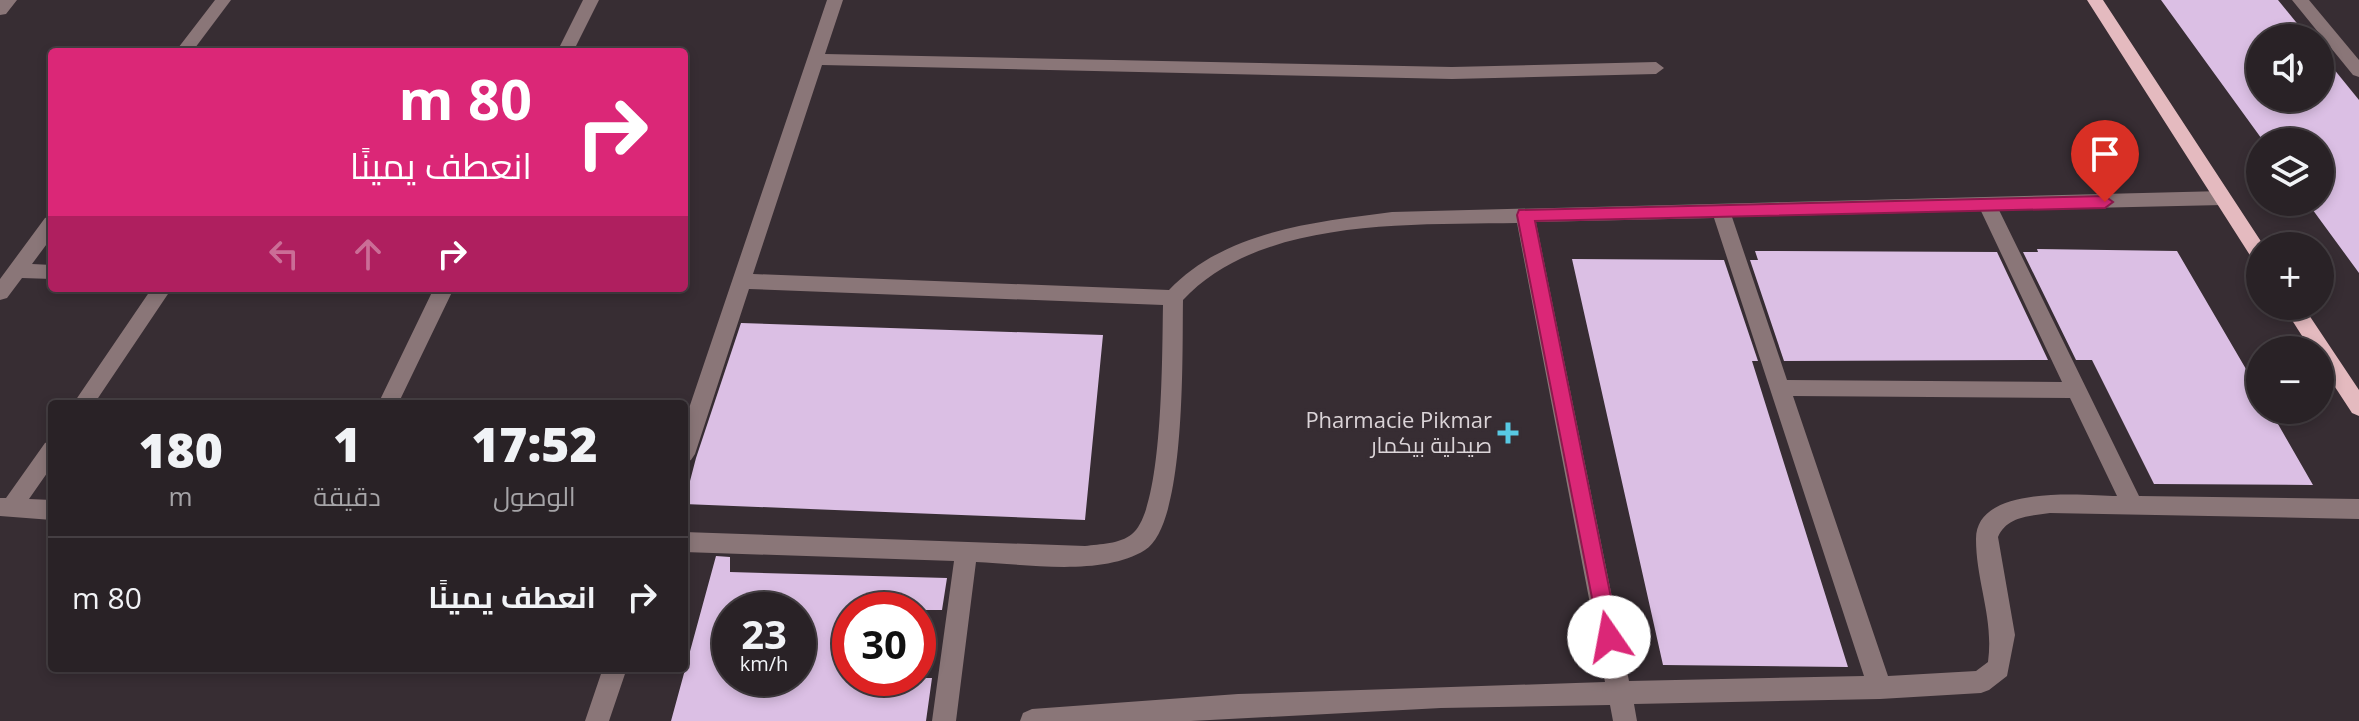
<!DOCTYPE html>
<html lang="ar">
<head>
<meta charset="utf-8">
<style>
  body { margin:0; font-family:"Open Sans",Cairo,sans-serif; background:#352f32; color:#f1f3f6; direction:rtl; height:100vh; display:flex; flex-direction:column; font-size:30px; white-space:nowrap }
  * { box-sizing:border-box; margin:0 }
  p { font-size:26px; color:#a5a4a7 }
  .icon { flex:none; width:44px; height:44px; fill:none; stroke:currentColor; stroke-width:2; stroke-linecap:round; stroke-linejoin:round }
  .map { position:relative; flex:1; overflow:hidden; direction:ltr }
  .panel { position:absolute; left:48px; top:400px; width:640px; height:272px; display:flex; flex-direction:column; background:#292226; border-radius:8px; box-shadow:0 4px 12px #0003,0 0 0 2px #453f43; direction:rtl }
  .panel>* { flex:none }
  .hud { position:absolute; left:48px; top:48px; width:640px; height:244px; border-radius:8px; box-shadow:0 4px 12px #0003,0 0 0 2px #453f43; direction:rtl; background:#db2777; color:#fff; overflow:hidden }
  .controls { position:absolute; left:2246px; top:24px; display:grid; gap:16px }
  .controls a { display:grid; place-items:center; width:88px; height:88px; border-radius:50%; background:#292226; box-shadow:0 4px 12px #0003,0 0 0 2px #453f43; font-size:40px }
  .speed { position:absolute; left:712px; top:592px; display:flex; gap:16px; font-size:40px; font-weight:700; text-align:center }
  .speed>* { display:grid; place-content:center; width:104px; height:104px; border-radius:50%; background:#292226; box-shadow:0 4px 12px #0003,0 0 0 2px #453f43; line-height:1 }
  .speed small { font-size:20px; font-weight:400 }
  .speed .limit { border:12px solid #d22; background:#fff; color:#111 }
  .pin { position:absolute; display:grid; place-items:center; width:68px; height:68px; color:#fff; margin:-82px -34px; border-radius:50% 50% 50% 0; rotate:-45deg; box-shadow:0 0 8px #0007 }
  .pin .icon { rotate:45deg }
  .me { position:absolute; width:88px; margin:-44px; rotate:348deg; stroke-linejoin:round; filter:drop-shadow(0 0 6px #0008) }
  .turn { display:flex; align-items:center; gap:28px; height:168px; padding:0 24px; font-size:36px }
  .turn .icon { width:104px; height:104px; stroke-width:2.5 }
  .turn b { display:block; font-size:56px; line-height:68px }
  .lanes { display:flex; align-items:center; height:76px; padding:0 24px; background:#0003; justify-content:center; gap:40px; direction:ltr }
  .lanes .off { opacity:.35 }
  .eta { display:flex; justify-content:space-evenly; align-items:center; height:136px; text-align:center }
  .eta b { font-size:48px; font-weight:800; line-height:56px }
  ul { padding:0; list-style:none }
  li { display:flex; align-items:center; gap:24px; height:120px; padding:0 24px; border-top:2px solid #453f43 }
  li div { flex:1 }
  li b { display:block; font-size:30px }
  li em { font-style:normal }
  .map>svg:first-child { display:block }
</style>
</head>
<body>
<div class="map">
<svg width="2359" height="721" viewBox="0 0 2359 721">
  <rect width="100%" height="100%" fill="#372d33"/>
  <path fill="#dbbfe4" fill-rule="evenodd" d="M2161,0H2278L2309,38H2260V98H2320V52L2359,100V273L2307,202H2320V142H2264Z
    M2037,249L2177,251L2260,393V410H2270L2313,485L2154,484L2092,360H2076L2023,252H2038Z
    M1755,251L1997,252L2048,360L1784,361L1750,260H1758Z
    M1572,259L1724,260L1758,361H1752L1848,667L1663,665Z
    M741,323L1103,335L1085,520L684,504L696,458Z
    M716,556L730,557V572L947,578L942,610H850V678H932L926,721H671ZM730,610H798V678H730Z"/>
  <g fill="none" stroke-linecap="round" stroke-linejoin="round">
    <path fill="#8a7678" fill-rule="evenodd" d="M0,0H17L6,14L0,15Z
      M215,0H231L192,52H175Z
      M583,0H599L573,52H557Z
      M827,0H843L825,54L1452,67L1656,62L1664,68L1656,74L1452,79L822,65L753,274L1169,290C1225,231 1314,222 1392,212L2223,191L2232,198L2223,205L1999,210L2139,496L2359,499V519L2050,513C2030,516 2007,516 1998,537L2015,635L2007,676L1989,690L1981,693L1880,699L1634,704L1637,721H1613L1610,705L1441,708L1191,721H1020L1023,713L1032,709L1238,694L1605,682L1517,223C1412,225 1260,217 1183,300C1182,349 1187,524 1145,550C1102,577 1025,564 976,562L956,721H932L954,561L684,552V532L1085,546C1100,544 1120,544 1132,534C1164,509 1162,348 1163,305L749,289L695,454L691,460L684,463V423ZM1981,211L2062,382L1787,380L1732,217ZM1714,218L1864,676L1629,681L1536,222ZM1793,396L2070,398L2117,496C2082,495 1976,484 1976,539C1976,582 1994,618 1988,662L1976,671L1888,676Z
      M2292,0H2309L2359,60V77L2353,75Z
      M52,216V237L32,264L52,265V279L22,278L7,298L0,300V279L45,218Z
      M152,288H172L94,404H73Z
      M434,288H454L398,404H378Z
      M52,440V466L29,499L52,500V520L0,516V498H6L45,443Z
      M603,668H627L609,721H585Z"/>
    <path fill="#e4babf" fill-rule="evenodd" d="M2087,0H2103L2264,246H2260V262L2253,260Z
      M2283,306H2303L2359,390V416L2352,413L2320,364V350H2311Z"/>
  </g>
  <path fill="#db2777" stroke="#8e194d" stroke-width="2" d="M2105,196L2113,202L2105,208L1535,221L1619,637L1616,644L1609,647L1601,644L1517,215L1519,210Z"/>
  <path fill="#58c9e3" stroke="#372d33" stroke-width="3" d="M1504 421h8v8h8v8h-8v8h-8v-8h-8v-8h8z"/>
  <g text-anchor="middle" stroke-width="8" stroke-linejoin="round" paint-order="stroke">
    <g font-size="22" fill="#dbd4d8" stroke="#372d33" text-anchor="end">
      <text x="1492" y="428">Pharmacie Pikmar<tspan x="1492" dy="25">صيدلية بيكمار</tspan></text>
    </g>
  </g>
</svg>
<div class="controls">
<a><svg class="icon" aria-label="sound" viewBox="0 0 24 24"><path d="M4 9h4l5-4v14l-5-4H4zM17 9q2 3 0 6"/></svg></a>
<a><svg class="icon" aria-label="layers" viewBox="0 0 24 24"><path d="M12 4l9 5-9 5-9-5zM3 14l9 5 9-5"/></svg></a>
<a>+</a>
<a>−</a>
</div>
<div class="speed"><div>23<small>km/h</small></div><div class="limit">30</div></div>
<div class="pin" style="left:2105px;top:202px;background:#d93025"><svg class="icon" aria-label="arrive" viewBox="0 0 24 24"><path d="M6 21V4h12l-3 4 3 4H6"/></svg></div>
<svg class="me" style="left:1609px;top:637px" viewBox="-20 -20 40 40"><circle r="19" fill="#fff"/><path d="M0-13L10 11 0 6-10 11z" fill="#db2777"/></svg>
<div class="hud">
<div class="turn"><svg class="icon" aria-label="right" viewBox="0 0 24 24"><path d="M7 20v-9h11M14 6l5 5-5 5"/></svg><div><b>80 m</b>انعطف يمينًا</div></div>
<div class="lanes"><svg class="icon off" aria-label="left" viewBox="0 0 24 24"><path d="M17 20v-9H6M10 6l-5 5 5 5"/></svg><svg class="icon off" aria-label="ahead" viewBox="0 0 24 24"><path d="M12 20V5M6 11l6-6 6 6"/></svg><svg class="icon" aria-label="right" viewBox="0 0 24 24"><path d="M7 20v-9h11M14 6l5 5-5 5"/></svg></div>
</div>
<section class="panel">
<div class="eta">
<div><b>17:52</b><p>الوصول</p></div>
<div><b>1</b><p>دقيقة</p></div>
<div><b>180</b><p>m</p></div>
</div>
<ul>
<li><svg class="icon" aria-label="right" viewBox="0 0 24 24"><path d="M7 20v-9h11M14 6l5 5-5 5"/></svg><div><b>انعطف يمينًا</b></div><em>80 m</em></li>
</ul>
</section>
</div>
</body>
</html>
